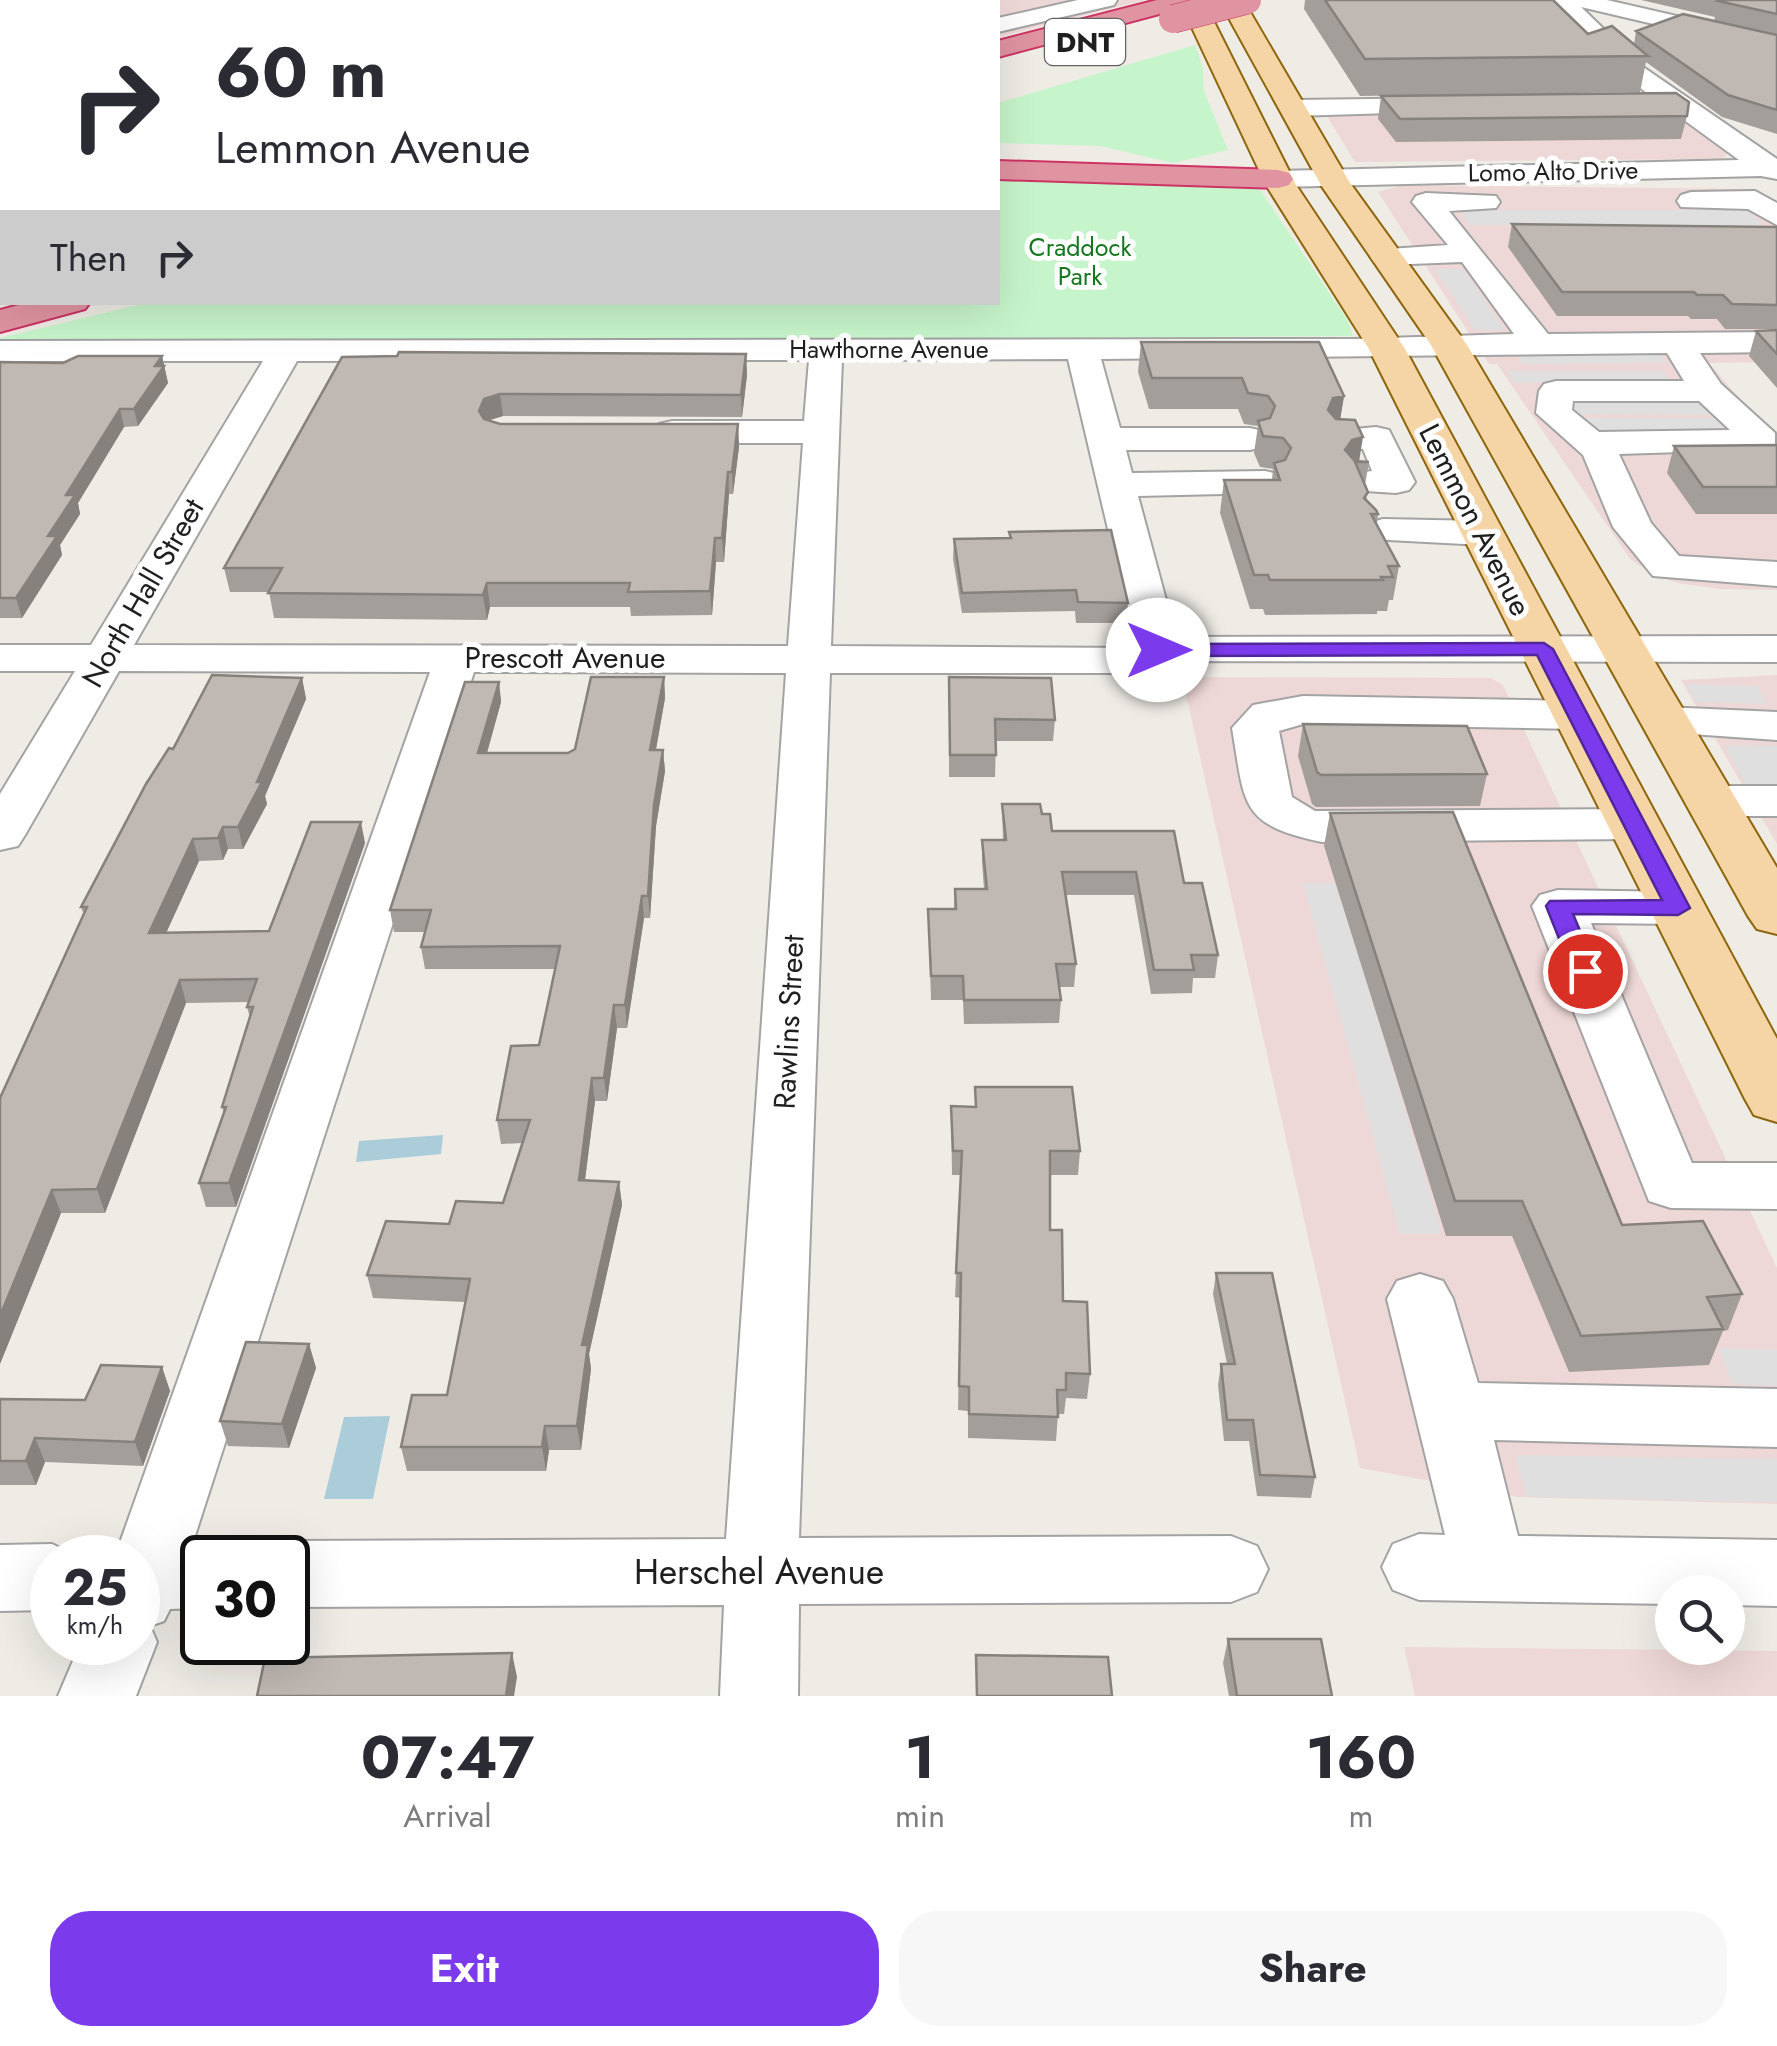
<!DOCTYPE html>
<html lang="en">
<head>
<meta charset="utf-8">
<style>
  body { margin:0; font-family:Jost,sans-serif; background:#f7f7f7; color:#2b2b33; height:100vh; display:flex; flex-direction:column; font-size:38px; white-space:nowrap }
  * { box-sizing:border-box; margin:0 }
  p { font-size:32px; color:#7c7c81 }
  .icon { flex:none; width:55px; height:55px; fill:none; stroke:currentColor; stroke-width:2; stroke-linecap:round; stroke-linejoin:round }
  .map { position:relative; height:1696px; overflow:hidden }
  .details { display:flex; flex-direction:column; background:#fff; flex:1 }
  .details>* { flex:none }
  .hud { position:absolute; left:0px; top:0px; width:1000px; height:305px; box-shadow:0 10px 40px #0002; background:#fff; color:#2b2b33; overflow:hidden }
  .buttons { position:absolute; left:1655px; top:1575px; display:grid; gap:20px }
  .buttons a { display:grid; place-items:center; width:90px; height:90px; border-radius:50%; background:#fff; box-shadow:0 10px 40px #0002; font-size:50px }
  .speed { position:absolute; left:30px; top:1535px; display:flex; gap:20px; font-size:50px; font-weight:700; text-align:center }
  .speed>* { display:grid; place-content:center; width:130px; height:130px; border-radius:50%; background:#fff; box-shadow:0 10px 40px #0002; line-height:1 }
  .speed small { font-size:25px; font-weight:400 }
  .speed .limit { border:5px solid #111; border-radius:15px; background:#fff; color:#111 }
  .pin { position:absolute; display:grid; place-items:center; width:85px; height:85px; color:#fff; margin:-42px; border:5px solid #fff; border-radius:50%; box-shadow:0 2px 10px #0007 }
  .me { position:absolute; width:110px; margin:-55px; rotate:90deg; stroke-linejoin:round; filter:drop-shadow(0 0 8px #0008) }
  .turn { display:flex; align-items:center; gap:35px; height:210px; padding:0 50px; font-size:45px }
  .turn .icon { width:130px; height:130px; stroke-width:2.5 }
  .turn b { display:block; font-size:70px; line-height:85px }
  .then { display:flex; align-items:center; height:95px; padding:0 50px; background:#0003; gap:20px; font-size:38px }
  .eta { display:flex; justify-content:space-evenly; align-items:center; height:170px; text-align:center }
  .eta b { font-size:60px; font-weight:700; line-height:70px }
  .primary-button { display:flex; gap:20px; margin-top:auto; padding:20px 50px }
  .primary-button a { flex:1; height:115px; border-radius:40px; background:#7c3aed; color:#fff; font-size:40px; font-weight:700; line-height:115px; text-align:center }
  .primary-button a+a { background:#f7f7f7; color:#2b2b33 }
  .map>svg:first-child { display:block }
</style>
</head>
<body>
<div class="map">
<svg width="1777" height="1696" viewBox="0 0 1777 1696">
  <rect width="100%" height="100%" fill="#efece6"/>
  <path fill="#eed8d7" d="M719,0H1145L998,37V2Z
    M1655,99L1730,152L1722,159L1355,162L1319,103Z
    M1403,185L1753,189L1777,203V362L1709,363L1777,442V590L1720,589L1677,583L1651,573L1630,559L1497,364H1489L1378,192Z
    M1777,675V844L1681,680Z
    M1182,677L1491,678L1503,685L1777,1268V1504L1518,1497L1360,1468Z
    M1404,1647L1777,1651V1696H1415Z"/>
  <path fill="#c7f5cb" d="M1195,45L1203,68L1204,91L1228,150L1173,163L1100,146L998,143V103Z
    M998,175L1259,188L1348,321L1353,336L0,346V338L150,302H998Z"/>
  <path fill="#dfdfdf" d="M1460,210H1747L1763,225H1470Z
    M1435,269H1463L1505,330H1475Z
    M1657,351L1667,363L1523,364L1515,352Z
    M1507,371H1663L1672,383H1514Z
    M1565,402L1703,403L1712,415L1572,414Z
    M1576,418H1715L1725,431H1585Z
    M1687,684L1757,686L1767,704L1696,702Z
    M1724,745L1777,746V792L1749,791Z
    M1303,883H1337L1442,1234H1400Z
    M1719,1348L1777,1350V1386L1732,1384Z
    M1515,1455L1777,1459V1502L1527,1497Z"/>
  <path fill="#aacdd9" d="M443,1135L441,1154L356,1162L359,1141Z
    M390,1416L373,1499H324L344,1417Z"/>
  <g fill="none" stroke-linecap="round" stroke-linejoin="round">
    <g stroke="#a3a3a3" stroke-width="4">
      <path id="minor" d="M1078,0H1117L1114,5L998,32V18Z
        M1550,0H1607L1777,39V53L1581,7L1643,67L1777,159V179L1761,176L1278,187L1264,179L1278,171L1739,160L1625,77Z
        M1449,98L1462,106L1458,111L1294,116L1281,108L1294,100Z
        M0,125H2V141H0Z
        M1755,191L1777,203V225L1748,209L1681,207L1677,201L1681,195L1691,192Z
        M1426,193L1496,196L1500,202L1496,208L1449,211L1548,334L1777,332V352L1700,353L1721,384L1775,433V449L1619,454L1651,523L1679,556L1777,562V586L1653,576L1613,527L1583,455L1536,413L1539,391L1544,384L1556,381H1684L1667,353L1101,359L1120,428H1250L1263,431L1268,439L1263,447L1250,450H1126L1132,473L1265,471L1278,474L1284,482L1278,490L1265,493L1138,496L1176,637L1777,636V662L1151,661L1145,669L1130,673H830L799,1538L1231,1536L1257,1546L1268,1569L1257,1592L1231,1602L799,1604L798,1696H720L724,1605L288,1607V1558H259L262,1551L288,1541L726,1539L786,673L474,672L193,1542L228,1552L231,1558H202V1608L170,1609L164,1621L150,1626L157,1642L136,1696H58L81,1642H138V1558H109L117,1551L430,672L119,671L25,835L18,846L0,850V794L75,671H0V645H91L263,361H0V341L1354,339L1514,334L1462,262L1385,265L1374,262L1370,256L1374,250L1448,245L1412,202L1416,196ZM1068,359L1136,648L831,646L842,360ZM809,360L804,421H672L659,424L654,432L659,440L672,443H803L788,646L134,645L297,361ZM1573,401H1699L1730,430L1599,432L1572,410Z
        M2,212V230L0,231V213Z
        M1376,427L1389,430L1415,482L1409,490L1396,493L1350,490L1344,482L1350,474L1372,471L1363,449L1332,447L1327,439L1332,431Z
        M1383,519L1483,521L1497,525L1503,533L1497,541L1483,545L1369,539L1363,531L1369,523Z
        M1303,696L1577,701L1593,705L1600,715L1593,725L1577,729L1303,724L1279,731L1292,797L1315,811L1634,809L1651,814L1659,824L1651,834L1634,839L1322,842C1238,825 1245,803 1232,728L1253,705Z
        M1664,707L1777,712V740L1648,731L1641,721L1648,711Z
        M1710,786H1777V816H1710L1693,811L1686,801L1693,791Z
        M1558,890L1678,892L1696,896L1704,908L1696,920L1678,924L1591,923L1692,1163H1777V1209L1671,1208L1649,1201L1532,906L1540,895Z
        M1420,1274L1443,1281L1453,1299L1478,1383L1777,1389V1447L1494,1440L1518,1536L1777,1540V1606L1728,1605V1592H1672V1604L1419,1600L1393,1590L1382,1567L1393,1544L1419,1534L1445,1535L1387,1299L1397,1281Z
        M52,1544L80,1558H52V1610L0,1611V1545Z"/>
    </g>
    <g stroke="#8e660c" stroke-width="4">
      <path id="major" d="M1179,0H1203L1296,185L1405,349L1777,1039V1122L1754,1115L1745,1099L1369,349L1266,185Z
        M1219,0H1243L1350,183L1467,345L1777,868V934L1757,929L1748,916L1431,345L1321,185Z"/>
    </g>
    <g stroke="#cd3365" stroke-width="4">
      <path id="highway" d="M1157,0H1197L1193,5L998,57V41Z
        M998,161L1278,170L1289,173L1293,179L1289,185L1278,188L998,179Z
        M30,302H90L85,309L0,332V310Z"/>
    </g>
    <use href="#minor" fill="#fff" fill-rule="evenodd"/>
    <use href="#major" fill="#f5d4a5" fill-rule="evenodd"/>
    <use href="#highway" fill="#e094a1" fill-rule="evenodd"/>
    <g stroke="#cd3365" stroke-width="29" stroke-linecap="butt">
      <path id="highway-bridge" d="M1173,19L1247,0"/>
    </g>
    <use href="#highway-bridge" stroke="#e094a1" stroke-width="28"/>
  </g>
  <path fill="#a49e9a" d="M1305,0H1553L1588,34L1634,44L1636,31L1777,35V134L1722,117L1646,62L1640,92L1360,96L1304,9Z
    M1641,0H1777V35L1714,21L1715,17Z
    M1381,96L1687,116L1681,139L1396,142L1378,119Z
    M1512,224L1777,227V329H1725L1717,319H1691L1688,316H1557L1508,247Z
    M1777,330V388L1749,356L1756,331Z
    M1141,342L1344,396L1340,419L1359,462H1369L1365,485L1367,500L1378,514L1377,524L1399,566L1393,600H1389L1387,611H1377V614L1265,615L1263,609H1250L1220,513L1224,480H1272L1273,469L1260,467L1254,453L1258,426L1244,424L1238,409H1149L1138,372Z
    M746,354L747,375L742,417L503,416L489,420L500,424H738L739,447L733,494H729L724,562H716L712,615L631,616L630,607H490L487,620L274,618L269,592H230L224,568L342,357Z
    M162,356L168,383L138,426L124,427L78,503L80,514L60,545L62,555L22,618H0V362L63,363Z
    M1777,445V514H1696L1667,473L1674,446Z
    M1009,532L1128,603L1126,623H1076L1075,611L962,613L953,559L954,539L1009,538Z
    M664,677L665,698L656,750H663L665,771L656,826L650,918H644L627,1028H617L607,1101H595L585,1180L619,1182L622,1205L589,1354L591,1369L581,1450H549L546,1471H407L401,1447L447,1395L465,1302L373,1298L367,1275L449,1224L503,1203L523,1143L501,1144L497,1120L539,1045L555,969H425L421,947L425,932H394L390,910L499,682L501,702L487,753H568L575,749Z
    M949,677L1055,720L1053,741H996L995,777H949Z
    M302,678L306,699L265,796L267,804L243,849H228L223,860L199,861L166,933L269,931L365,843L236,1207H206L199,1183L224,1113L222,1107L250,1018L247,1007L249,1002L186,1003L105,1213H61L0,1364V1098L84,915L81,907L173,749Z
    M1303,724L1487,774L1480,806L1316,807L1312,804L1298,756Z
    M1002,804L1042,814L1052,831L1184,883L1218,955L1215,978H1193L1192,993L1151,994L1134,895H1066L1076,964L1074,987H1059L1061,1000L1059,1023L964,1024L963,1000H931L928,909H954L955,889H984L982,862V840H1003Z
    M1330,813L1622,1225L1742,1294L1728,1330L1723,1331L1709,1365L1569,1372L1512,1236H1446L1324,846Z
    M975,1087L1080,1151L1078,1175H1050V1230L1063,1301L1090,1374L1087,1399L1066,1398L1064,1414H1058L1056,1441L968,1438V1411L958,1410L960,1298L955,1297L961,1175H952L951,1106L975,1107Z
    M1216,1273L1315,1477L1311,1498L1257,1496L1249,1441H1224L1218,1385L1221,1364H1227L1213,1294Z
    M309,1344L316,1368L289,1448L228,1446L220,1421Z
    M162,1367L170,1391L143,1466L45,1462L36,1485H0V1399L85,1400Z
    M1228,1639L1332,1696H1229L1223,1663Z"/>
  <path fill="#86817d" d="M746,354L747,375L742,417L741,395Z
    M162,356L168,383L138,426L134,409Z
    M500,394L503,416L487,421L482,433L479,411L484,399Z
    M1344,396L1339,427L1328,410L1333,398Z
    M120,409L124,427L78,503L80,514L60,545L62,555L22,618L16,598L66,495Z
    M738,424L739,447L733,494L732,472Z
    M1363,437L1359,462H1355L1345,450L1352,440Z
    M728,472L729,494L724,562L722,538Z
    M715,538L716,562L712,615L710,591Z
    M487,583L490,607L487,620L483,595Z
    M664,677L665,698L652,771L650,750Z
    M302,678L306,699L265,796L267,804L243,849L238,827Z
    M499,682L501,702L481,774L478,753Z
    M663,750L665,771L656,826L650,918L648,896L654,805Z
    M361,822L365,843L236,1207L229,1183Z
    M223,827L228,849L223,860L218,838Z
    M193,839L199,861L156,955L149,933Z
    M642,896L644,918L627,1028L625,1005Z
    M180,980L186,1003L105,1213L97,1189Z
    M614,1005L617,1028L607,1101L604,1078Z
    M592,1078L595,1101L582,1203L579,1180Z
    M619,1182L622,1205L589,1354L591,1369L581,1450L577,1426L582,1345Z
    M52,1190L61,1213L0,1364V1316Z
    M309,1344L316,1368L289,1448L282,1424Z
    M162,1367L170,1391L143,1466L135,1442Z
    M545,1426L549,1450L546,1471L542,1447Z
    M35,1438L45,1462L36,1485L26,1461Z
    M512,1653L517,1677L514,1696H506Z"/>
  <path fill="#bfb8b3" stroke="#86817d" stroke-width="2.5" d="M0,0H618L620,2H2V105H0Z
    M655,0H738L745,2H649Z
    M1325,0H1553L1588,34L1612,26L1648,56L1365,59Z
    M1721,0H1777V14L1718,1Z
    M1683,14L1777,35V110L1728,95L1636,31Z
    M1676,93L1689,102L1687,116L1400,119L1381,96Z
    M0,156L2,158V189L0,190Z
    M1512,224L1777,227V305L1732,304L1723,295H1697L1694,292H1562Z
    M1777,330V354L1756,331Z
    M1141,342H1319L1344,396L1333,398L1328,410L1336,419L1355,420L1363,437L1352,440L1345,450L1355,461L1369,462H1355L1368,492L1364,498L1376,510L1378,514H1371L1399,566H1388L1393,577H1381L1383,580H1270L1268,575H1254L1224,480H1280L1274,463L1285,460L1291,448L1283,438L1263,436L1258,421L1270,418L1275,406L1268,396L1248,393L1242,378H1152Z
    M399,352L746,354L741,395L500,394L484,399L479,411L484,419L500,424H738L732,472H728L722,538H715L710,591L628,592L630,583H487L483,595L268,593L282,568H224L342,357L397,356Z
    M78,356H162L155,366H164L134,409H120L66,495H75L48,536H57L16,598H0V362L63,363Z
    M1777,445V487H1703L1674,446Z
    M1111,530L1128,603L1078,602L1076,590L962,593L954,539L1011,538L1009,532Z
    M212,675L302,678L257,782H262L238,827H223L218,838L193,839L149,933L269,931L311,822H361L229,1183H199L226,1107H222L253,1007H247L257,979L180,980L97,1189L52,1190L0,1316V1098L87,907H81L146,784L169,748L173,749Z
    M591,677H664L650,750H663L654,805L648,896H642L625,1005H614L604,1078H592L579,1180L619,1182L582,1345H588L577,1426H545L542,1447H401L412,1395H447L470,1279L367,1275L386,1221L449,1224L456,1201L503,1203L530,1120H497L511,1046L539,1045L560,946L421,947L431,910H390L465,682H499L478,753H568L575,749Z
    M949,677L1051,678L1055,720L995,719L996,755H950Z
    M1303,724L1467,726L1487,774L1321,775L1317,772Z
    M1002,804H1040L1042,814H1050L1052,831H1174L1184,883H1202L1218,955H1191L1194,970H1154L1136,872H1062L1076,964H1056L1061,1000H964L963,976H931L928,909H956L955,889H987L982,840H1006Z
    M1453,812L1622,1225L1703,1221L1742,1294L1707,1297L1723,1329L1581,1336L1522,1201H1455L1330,813Z
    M975,1087H1072L1080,1151H1050V1230H1062L1063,1301L1087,1302L1090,1374L1066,1373V1390H1057L1058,1417L969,1414V1387L959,1386L961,1273H956L962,1151H953L951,1106L976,1107Z
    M1216,1273H1272L1315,1477L1260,1475L1253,1420H1227L1221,1364H1235Z
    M246,1342L309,1344L282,1424L220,1421Z
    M101,1365L162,1367L135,1442L35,1438L26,1461H0V1399L85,1400Z
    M1228,1639H1321L1332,1696H1237Z
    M512,1653L506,1696H257L265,1658Z
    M976,1655L1108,1657L1112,1696H977Z"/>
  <path fill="#7c3aed" stroke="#51269a" stroke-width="2.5" d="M1544,643L1553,649L1690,908L1678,915L1573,914L1597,971L1585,979L1572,971L1546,906L1550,901L1662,900L1537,655L1158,656L1148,650L1158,644Z"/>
  <g text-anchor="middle" stroke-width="10" stroke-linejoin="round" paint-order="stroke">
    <g font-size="25" fill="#1f1f1f" stroke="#fff">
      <text transform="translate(1553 171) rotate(-1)" y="9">Lomo Alto Drive</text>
      <text x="889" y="358">Hawthorne Avenue</text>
    </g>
    <g font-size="25" fill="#14761e" stroke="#fff">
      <text x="1080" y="256">Craddock<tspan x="1080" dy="29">Park</tspan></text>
    </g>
    <rect fill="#fff" stroke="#626262" stroke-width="2.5" x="1045" y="19" width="80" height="46" rx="8"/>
    <g font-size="28" font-weight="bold" fill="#1f1f1f">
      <text x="1085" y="52">DNT</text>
    </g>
    <g font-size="30" fill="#1f1f1f" stroke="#fff">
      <text transform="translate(1475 520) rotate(63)" y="10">Lemmon Avenue</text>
      <text transform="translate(143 593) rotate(-60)" y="10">North Hall Street</text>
      <text x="565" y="668">Prescott Avenue</text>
      <text transform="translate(789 1022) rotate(-87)" y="10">Rawlins Street</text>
    </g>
    <g font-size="35" fill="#1f1f1f" stroke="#fff">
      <text x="759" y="1584">Herschel Avenue</text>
    </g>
  </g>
</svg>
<div class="buttons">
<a><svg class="icon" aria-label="search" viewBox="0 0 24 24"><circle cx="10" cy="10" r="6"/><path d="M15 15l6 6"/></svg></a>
</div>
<div class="speed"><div>25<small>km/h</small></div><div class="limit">30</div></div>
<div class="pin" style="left:1585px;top:971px;background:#d93025"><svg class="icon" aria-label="arrive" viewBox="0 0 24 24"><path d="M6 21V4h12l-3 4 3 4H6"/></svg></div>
<svg class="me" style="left:1158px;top:650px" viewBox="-20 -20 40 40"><circle r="19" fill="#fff"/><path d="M0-13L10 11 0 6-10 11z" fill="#7c3aed"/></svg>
<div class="hud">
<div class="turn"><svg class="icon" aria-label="right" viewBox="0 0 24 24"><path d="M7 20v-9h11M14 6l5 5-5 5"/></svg><div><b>60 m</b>Lemmon Avenue</div></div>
<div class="then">Then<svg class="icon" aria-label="right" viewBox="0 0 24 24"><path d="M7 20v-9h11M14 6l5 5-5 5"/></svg></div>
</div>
</div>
<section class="details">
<div class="eta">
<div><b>07:47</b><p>Arrival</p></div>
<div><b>1</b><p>min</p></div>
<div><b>160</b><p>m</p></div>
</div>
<div class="primary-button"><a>Exit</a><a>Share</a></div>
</section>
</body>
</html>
